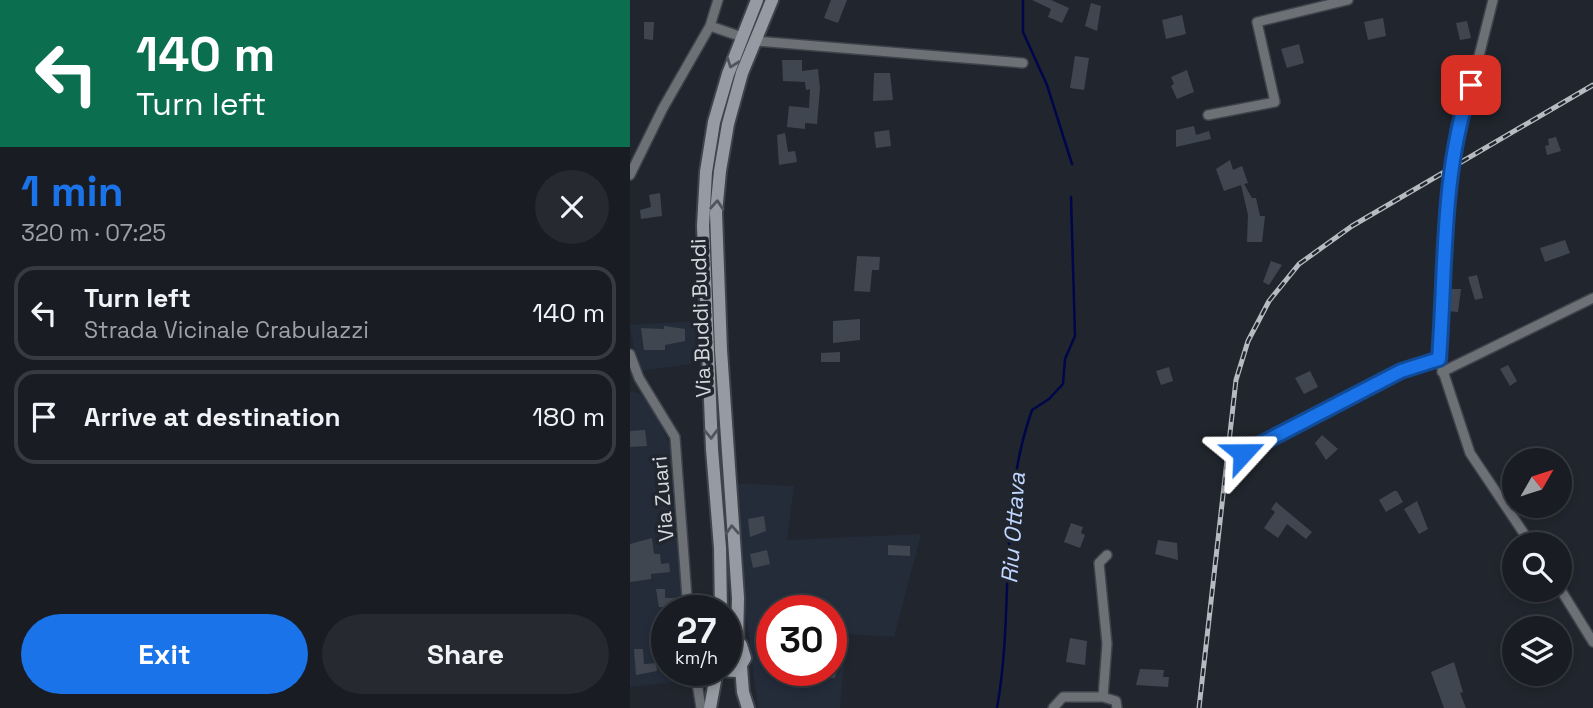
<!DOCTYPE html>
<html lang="en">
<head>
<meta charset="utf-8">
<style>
  body { margin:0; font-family:"Space Grotesk",sans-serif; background:#26292f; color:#f1f3f6; height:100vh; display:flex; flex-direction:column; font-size:26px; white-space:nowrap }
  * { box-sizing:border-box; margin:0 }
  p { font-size:23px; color:#9fa1a5 }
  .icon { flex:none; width:38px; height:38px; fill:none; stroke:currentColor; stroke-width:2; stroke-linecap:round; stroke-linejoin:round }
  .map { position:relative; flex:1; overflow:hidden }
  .drawer { display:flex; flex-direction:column; background:#191c22; width:630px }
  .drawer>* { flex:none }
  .guide { background:#0b6e4f; color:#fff; overflow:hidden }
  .needle { width:46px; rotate:51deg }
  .fabs { position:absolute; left:872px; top:448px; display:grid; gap:14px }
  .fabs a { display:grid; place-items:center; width:70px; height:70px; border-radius:50%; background:#191c22; box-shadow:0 4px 10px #0003,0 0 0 2px #373a40; font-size:35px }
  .speed { position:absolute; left:21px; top:595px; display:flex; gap:14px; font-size:35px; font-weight:700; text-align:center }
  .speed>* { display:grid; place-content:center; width:91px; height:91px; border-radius:50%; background:#191c22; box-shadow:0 4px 10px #0003,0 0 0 2px #373a40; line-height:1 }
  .speed small { font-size:18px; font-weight:400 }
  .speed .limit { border:10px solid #d22; background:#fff; color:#111 }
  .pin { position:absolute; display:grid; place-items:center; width:60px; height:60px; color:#fff; margin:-30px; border-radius:14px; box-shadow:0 4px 10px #0006 }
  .me { position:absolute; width:77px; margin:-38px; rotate:66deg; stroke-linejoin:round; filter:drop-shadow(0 0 5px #0008) }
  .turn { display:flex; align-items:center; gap:24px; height:147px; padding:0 21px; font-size:32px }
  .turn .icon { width:91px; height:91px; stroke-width:2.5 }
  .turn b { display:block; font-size:49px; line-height:60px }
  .round { display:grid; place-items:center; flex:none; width:74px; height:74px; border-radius:37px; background:#26292f }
  .overview { display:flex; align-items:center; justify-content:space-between; height:119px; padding:0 21px }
  h1 { font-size:42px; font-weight:600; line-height:52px; color:#1a73e8 }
  .cta { display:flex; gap:14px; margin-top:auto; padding:14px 21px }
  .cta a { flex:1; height:80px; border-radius:42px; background:#1a73e8; color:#fff; font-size:28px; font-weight:600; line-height:80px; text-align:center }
  .cta a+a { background:#26292f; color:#f1f3f6 }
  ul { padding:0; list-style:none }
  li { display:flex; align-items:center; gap:21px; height:94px; margin:0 14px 10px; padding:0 7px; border:4px solid #373a40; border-radius:21px }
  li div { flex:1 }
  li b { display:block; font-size:26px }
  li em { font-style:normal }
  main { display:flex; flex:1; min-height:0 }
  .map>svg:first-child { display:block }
</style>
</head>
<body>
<main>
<section class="drawer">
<div class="guide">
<div class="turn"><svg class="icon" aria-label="left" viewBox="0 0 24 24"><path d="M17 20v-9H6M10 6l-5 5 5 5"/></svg><div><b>140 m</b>Turn left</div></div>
</div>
<div class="overview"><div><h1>1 min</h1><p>320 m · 07:25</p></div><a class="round"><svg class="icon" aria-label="close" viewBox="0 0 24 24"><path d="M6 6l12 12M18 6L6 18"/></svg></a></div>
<ul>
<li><svg class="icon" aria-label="left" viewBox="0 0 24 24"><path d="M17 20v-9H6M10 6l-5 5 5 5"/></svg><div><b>Turn left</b><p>Strada Vicinale Crabulazzi</p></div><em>140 m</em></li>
<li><svg class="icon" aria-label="arrive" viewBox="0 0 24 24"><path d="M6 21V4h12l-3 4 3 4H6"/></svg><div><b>Arrive at destination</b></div><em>180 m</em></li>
</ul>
<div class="cta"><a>Exit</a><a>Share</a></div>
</section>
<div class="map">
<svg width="963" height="708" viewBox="0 0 963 708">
  <rect width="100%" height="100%" fill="#21262e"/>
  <path fill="#242c3a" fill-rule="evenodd" d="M66,321L68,363L8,371L0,325Z
    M0,391L11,394L26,415L45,457L57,611H37V670H61L62,680L0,687Z
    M99,483L164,486L157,540L291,534L264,637L217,634L210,708H128ZM142,611H201V670H142Z"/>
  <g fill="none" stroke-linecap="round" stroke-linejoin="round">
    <path stroke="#00064a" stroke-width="2.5" d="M393,0V32L417,85L442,164
      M367,708C385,607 367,509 402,410L419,399L433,384L435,359L445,336L441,197"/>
  </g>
  <path fill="#40464f" d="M201,0H217L208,23L194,18Z
    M402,0H421L439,8L432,23L418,17L421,9Z
    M461,3L471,6L467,31L455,26Z
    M552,15L556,34L536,39L532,20Z
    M753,18L756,36L738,40L734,22Z
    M837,21L841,38L830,40L826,23Z
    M14,22H24L23,40L14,39Z
    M669,44L674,63L657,68L651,49Z
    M445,56L459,58L454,90L440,88Z
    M152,60H172V71L188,69L190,88L187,124L175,123V129L157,127L159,106L179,108L180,89L176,90L175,82L153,81Z
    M557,70L564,92L547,99L541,86L544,84L541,77Z
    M244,73H260L263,100L243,101Z
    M564,126L566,135L579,131L581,139L546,147V130Z
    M259,130L261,146L246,148L244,132Z
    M155,133L158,152L165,151L167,162L149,165L147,135Z
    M926,137L931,151L917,155L915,146L919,145L918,139Z
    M600,160L603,170L612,166L618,183L614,184L622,198H626L630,216H635L632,242H617L618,215L611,185L594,191L586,169Z
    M30,193L32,216L11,219L10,210L21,207L19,195Z
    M935,240L940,253L915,262L910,248Z
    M227,256L250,257L249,270H242L240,292L224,291Z
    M641,261L652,265L639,285L633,282Z
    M847,275L853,298L845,300L838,277Z
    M820,289H831L828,312L819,311Z
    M230,319V340L203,343V321Z
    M34,326L55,329V341L35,345V350H14L11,328L34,329Z
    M210,352V362H191V353Z
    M878,365L887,381L880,386L870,369Z
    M539,367L543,381L531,385L526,371Z
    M680,371L688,387L674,394L665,378Z
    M15,430L17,446L0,447V431Z
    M692,435L708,449L696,460L685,443Z
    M764,491H767L773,502L756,512L749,500Z
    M787,501L798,529L789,534L774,509Z
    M646,502L682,532L676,539L657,524L648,538L634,528L645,512L641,509Z
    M134,516L136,531L120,537L118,519Z
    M441,523L453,527L451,533L455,535L450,548L434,542Z
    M22,538L24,554H30L31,564L39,563L40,572L21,574V579L0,582V544Z
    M528,540L547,543L548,560L525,554Z
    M258,545L280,546V556L258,555Z
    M137,550L140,564L123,568L120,554Z
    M26,589H35V598H45V607H29Z
    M440,638L457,641L455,665L436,662Z
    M201,647L211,649L205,678H201Z
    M4,649H13L14,664L26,663L27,671L6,675Z
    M824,662L833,692L830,693L836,708H814L801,672Z
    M510,669L534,670L533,677H539L538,687L506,685Z
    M156,670H171L173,682L158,683Z"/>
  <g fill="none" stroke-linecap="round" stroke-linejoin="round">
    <g stroke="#3e424a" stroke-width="12">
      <path id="minor" d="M863,0L847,64L826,127L821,167L809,359L840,453L901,544
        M80,26L112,37
        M125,41L393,63
        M578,115L645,102L627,22L718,0
        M0,175L33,108L80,26L88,0
        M0,354L9,378L45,437L58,611
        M812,372L963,298
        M613,453L771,371L809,359
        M929,587L963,642
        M65,670L71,708
        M473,697L477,644L469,563L477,555
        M423,708L433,697H473L486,701L487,708"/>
    </g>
    <g stroke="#3e424a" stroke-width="16">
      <path id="secondary" d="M91,611L90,548L82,449L73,226L76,172L84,122L98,74L127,0
        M107,642L108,598L91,350L86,213L90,171L98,124L112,73L142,0
        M111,667L113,692L118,708
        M90,670L107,671L115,658L111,645L96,640
        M80,708L87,670"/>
    </g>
    <use href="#minor" stroke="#6d7075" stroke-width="9"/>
    <use href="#secondary" stroke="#969aa2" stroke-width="12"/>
    <g stroke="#b7bac1" stroke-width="5">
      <path id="rail" d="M569,708L606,380L618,341L639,301L669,264L722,226L963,85"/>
    </g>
    <use href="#rail" stroke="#21262e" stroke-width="2.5" stroke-dasharray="8" stroke-linecap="butt"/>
  </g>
  <defs><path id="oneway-chevron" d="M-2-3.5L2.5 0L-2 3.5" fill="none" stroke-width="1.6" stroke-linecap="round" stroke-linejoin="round" transform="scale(1.75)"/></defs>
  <g stroke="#50545c">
    <use href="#oneway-chevron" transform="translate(102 63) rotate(110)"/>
    <use href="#oneway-chevron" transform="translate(87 205) rotate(-86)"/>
    <use href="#oneway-chevron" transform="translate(81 434) rotate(88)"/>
    <use href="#oneway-chevron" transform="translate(102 530) rotate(-93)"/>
  </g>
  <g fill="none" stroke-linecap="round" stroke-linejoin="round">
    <g stroke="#114b97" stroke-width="18">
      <path id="route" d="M613,453L771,371L809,359C816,268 811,172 841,85"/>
    </g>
    <use href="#route" stroke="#1a73e8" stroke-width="12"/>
  </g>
  <g text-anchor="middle" stroke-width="7" stroke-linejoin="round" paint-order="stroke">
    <g font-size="21" fill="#d4d7dd" stroke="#21262e">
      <text transform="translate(71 318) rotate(-92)" y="7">Via Buddi Buddi</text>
      <text transform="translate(33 499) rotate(-95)" y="7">Via Zuari</text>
    </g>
    <g font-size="23" font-style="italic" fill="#c0d6ff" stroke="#21262e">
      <text transform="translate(383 528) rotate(-86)" y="8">Riu Ottava</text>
    </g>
  </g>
</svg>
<div class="fabs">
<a><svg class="needle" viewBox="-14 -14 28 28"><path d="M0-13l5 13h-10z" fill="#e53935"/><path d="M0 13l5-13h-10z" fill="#9fa1a5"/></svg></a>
<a><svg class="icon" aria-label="search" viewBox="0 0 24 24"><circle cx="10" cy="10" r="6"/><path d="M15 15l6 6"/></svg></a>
<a><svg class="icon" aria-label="layers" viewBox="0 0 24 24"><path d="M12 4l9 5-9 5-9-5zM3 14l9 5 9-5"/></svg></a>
</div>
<div class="speed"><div>27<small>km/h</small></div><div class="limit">30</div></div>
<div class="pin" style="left:841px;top:85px;background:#d93025"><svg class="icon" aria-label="arrive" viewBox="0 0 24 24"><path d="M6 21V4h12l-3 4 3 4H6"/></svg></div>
<svg class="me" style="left:613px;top:453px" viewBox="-20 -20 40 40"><path d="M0-17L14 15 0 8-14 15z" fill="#1a73e8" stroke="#fff" stroke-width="4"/></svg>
</div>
</main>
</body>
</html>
